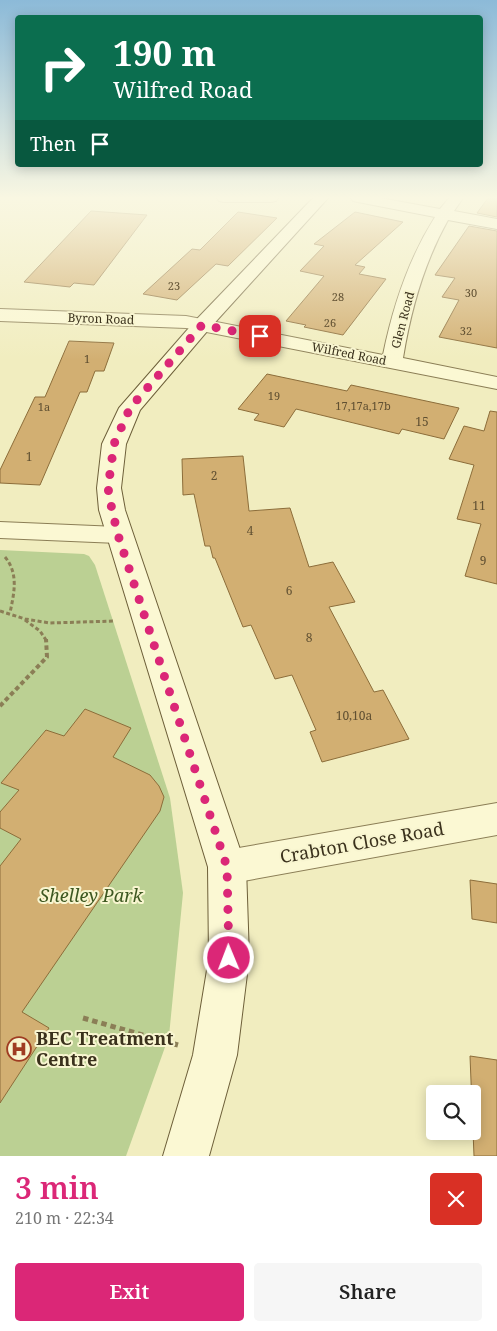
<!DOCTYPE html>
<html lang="en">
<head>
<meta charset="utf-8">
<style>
  body { margin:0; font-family:"Noto Serif",serif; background:#f6f6f6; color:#222; height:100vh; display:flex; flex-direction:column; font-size:19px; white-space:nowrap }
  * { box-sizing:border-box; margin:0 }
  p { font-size:16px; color:#767676 }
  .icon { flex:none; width:28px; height:28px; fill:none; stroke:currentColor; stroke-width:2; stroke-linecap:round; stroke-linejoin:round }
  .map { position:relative; height:1156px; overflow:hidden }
  .side { display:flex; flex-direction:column; background:#fff; flex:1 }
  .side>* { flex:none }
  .banner { position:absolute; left:15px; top:15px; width:468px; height:152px; border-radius:5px; box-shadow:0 2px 12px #0003; background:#0b6e4f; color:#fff; overflow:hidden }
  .controls { position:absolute; left:426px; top:1085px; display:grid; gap:10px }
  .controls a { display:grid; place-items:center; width:55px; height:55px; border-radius:5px; background:#fff; box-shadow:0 2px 12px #0003; font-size:25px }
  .pin { position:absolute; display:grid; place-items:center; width:42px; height:42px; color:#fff; margin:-21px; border-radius:10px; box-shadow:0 2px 8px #0006 }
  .me { position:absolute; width:55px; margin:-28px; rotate:359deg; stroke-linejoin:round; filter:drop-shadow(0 0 4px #0008) }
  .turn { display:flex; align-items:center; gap:18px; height:105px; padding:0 15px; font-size:22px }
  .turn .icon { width:65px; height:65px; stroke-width:2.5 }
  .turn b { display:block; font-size:35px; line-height:42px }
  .then { display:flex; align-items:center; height:48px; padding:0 15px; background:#0003; gap:10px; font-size:19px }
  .round { display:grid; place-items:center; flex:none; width:52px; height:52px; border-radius:5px; background:#f6f6f6 }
  .head { display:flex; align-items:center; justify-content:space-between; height:85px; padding:0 15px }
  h1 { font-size:30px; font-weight:600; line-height:38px; color:#db2777 }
  .action { display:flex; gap:10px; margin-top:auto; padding:10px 15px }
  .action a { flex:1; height:58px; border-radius:5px; background:#db2777; color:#fff; font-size:20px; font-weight:600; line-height:58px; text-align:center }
  .action a+a { background:#f6f6f6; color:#222 }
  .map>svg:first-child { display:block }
</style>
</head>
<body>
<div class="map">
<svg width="497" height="1156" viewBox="0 0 497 1156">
  <rect width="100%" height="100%" fill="#f1edbf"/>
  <path fill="#bbd093" d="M0,550L84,554L89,556L95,565L170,798L183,893L169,1036L126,1156H0Z"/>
  <path fill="#d2af72" stroke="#8c6d3a" d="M488,198H497V217L477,213Z
    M91,211L147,215L94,285L74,283L70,287L24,282Z
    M238,212L277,218L228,266L216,264L177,300L143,294L192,249L200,250Z
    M355,212L403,222L355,265L365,267L359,274L386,279L343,335L304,327L306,325L286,321L324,276L300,271L324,246L314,244Z
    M469,226L497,231V348L439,337L459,300L442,297L455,278L435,275Z
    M69,341L114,343L104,371H95L87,392H80L40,485L0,483V470L35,397H45Z
    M267,374L347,391L351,385L459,408L444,439L402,429L399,434L296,409L284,427L254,420L259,414L238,409Z
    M490,411L497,412V584L465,576L481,524L457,519L474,465L449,459L464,426L484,431Z
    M243,456L249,511L290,508L309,567L333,562L355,602L329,607L374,692L383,690L409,739L322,762L310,732L316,730L292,675L275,679L251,625L243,627L215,558H213L210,546H205L194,494L183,495L182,459Z
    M85,709L131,728L113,757L150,775L159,786L164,797L160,811L22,1012L49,1028L0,1103V866L21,839L0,828V812L19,790L1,783L46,730L64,736Z
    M470,880L497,884V923L472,919Z
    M470,1056L497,1060V1156H474Z"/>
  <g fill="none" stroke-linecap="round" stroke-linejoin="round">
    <g stroke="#8b7e56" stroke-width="2">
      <path id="street" d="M217,198H278L276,201L271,202H224L219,201Z
        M351,198H380L440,209L449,198H463L454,211L497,219V229L448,220C424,263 411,309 403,358L497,377V389L186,328L0,321V309L186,316L383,355C393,306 408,260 435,217L358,202L353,201Z
        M0,522L118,527L127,529L131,535L127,541L118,543L0,538Z
        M497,803V835L227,884L214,879L208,867L214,855L227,850Z"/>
    </g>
    <g stroke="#6d5f39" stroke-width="2">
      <path id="secondary" d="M313,198H328L209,329L140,410L126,444L121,488L125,510L246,867L249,958L237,1055L209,1156H163L193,1055L209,958L208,867L99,510L97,488L102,444L119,408L195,321Z"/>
    </g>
    <path stroke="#8b7e56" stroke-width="3" stroke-dasharray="4 2.5" stroke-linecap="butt" d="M5,557C19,574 14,593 10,613
      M0,611L25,619L50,623L115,621
      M25,620L40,631L46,640"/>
    <path stroke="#8b7e56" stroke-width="4" stroke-dasharray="4.5 3" stroke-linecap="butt" d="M0,706L47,657L46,639"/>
    <path stroke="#8b7e56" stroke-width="5" stroke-dasharray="5.5 4" stroke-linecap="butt" d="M83,1018L178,1045"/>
    <use href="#street" fill="#fbf8d3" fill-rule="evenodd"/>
    <use href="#secondary" fill="#fbf8d3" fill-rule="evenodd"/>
  </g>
  <linearGradient id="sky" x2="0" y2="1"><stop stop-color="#8cbad8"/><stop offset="0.55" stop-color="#f9f7e2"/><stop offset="1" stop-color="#f9f7e2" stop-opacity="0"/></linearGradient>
  <rect width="497" height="360" fill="url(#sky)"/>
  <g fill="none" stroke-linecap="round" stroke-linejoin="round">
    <path stroke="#db2777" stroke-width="9" stroke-dasharray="0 16.2" d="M229,958L227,867L118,535L112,510L108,488L114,444L130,408L202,325L260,336"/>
  </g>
  <defs>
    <g id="hospital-ring" transform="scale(1.25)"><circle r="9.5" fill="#f8f5d0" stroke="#9f3c22" stroke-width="1.5"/><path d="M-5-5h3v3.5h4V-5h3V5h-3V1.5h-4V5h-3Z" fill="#9f3c22"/></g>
  </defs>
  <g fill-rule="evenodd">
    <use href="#hospital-ring" x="19" y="1049"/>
  </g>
  <g text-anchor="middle" stroke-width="4" stroke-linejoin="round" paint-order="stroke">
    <g font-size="11" fill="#605032">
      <text x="174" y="290">23</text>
      <text x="471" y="297">30</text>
      <text x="338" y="301">28</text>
      <text x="330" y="327">26</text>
      <text x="466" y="335">32</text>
      <text x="87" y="363">1</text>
      <text x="274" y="400">19</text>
      <text x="363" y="410">17,17a,17b</text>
      <text x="44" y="411">1a</text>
    </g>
    <g font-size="12" fill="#3a311c" stroke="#f8f5d0">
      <text transform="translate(101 319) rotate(2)" y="4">Byron Road</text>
      <text transform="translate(403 320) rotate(-75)" y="4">Glen Road</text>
      <text transform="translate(349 354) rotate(11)" y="4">Wilfred Road</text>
    </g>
    <g font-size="12" fill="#605032">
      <text x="422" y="426">15</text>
      <text x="29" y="461">1</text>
      <text x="214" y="480">2</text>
      <text x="479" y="510">11</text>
      <text x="250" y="535">4</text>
      <text x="483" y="565">9</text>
      <text x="289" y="595">6</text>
      <text x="309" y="642">8</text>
      <text x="354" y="720">10,10a</text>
    </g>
    <g font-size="18" fill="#3a311c" stroke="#f8f5d0">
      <text transform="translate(362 843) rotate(-10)" y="6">Crabton Close Road</text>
    </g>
    <g font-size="18" font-style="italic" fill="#3e5821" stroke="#f8f5d0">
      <text x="91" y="902">Shelley Park</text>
    </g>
    <g font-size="18" font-weight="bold" fill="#3a311c" stroke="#f8f5d0" text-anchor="start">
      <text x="36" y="1045">BEC Treatment<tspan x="36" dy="21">Centre</tspan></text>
    </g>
  </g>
</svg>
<div class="controls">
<a><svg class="icon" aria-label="search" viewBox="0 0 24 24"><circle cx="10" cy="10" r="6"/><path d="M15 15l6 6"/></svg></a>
</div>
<div class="pin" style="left:260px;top:336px;background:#d93025"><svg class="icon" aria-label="arrive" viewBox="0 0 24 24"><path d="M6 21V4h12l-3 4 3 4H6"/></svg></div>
<svg class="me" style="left:229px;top:958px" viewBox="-20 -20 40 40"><circle r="17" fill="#db2777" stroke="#fff" stroke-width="3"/><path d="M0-11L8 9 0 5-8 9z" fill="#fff"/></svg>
<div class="banner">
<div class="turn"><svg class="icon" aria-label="right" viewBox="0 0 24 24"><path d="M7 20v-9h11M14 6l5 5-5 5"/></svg><div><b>190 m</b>Wilfred Road</div></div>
<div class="then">Then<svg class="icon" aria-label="arrive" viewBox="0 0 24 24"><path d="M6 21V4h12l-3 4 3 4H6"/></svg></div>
</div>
</div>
<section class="side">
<div class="head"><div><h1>3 min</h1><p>210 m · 22:34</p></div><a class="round" style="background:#d93025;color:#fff"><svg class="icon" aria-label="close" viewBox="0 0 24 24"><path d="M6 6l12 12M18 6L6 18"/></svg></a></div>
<div class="action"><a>Exit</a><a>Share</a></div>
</section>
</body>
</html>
